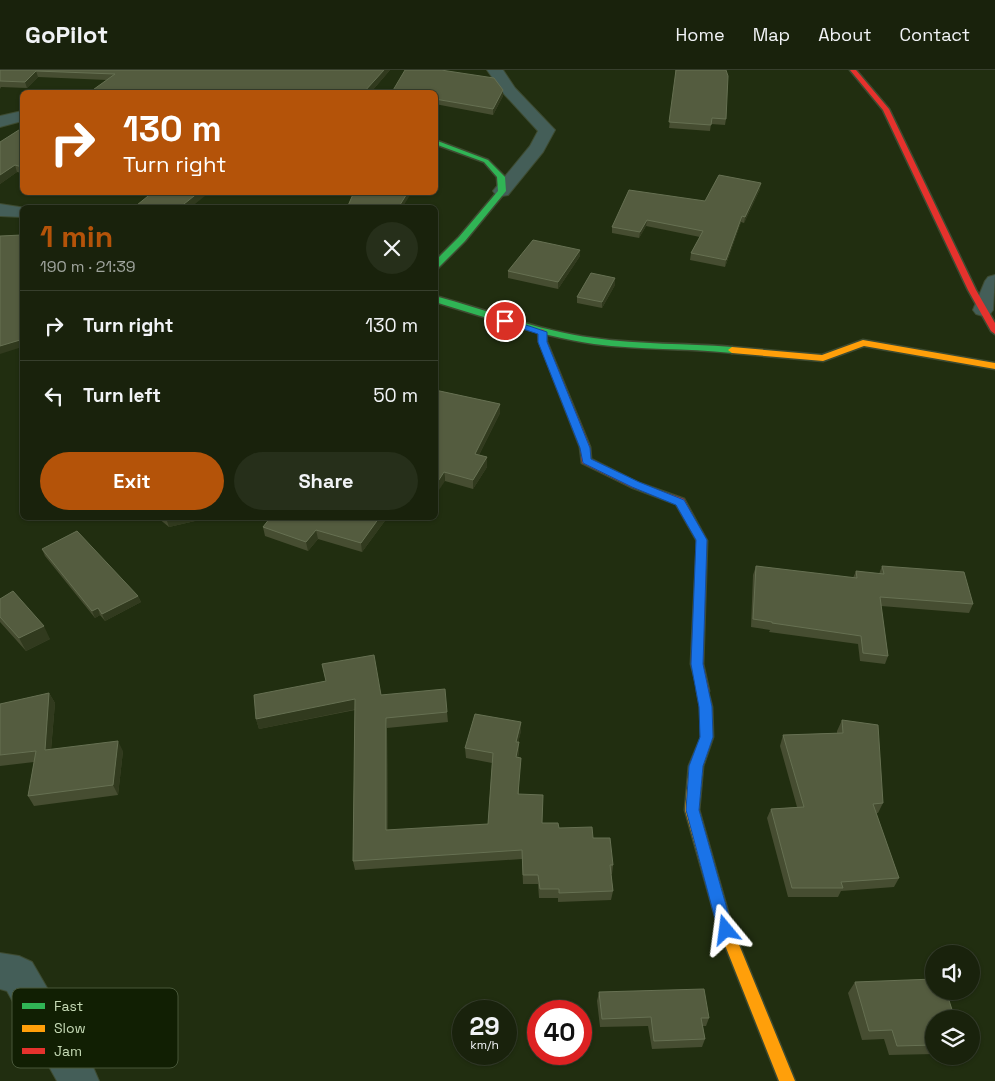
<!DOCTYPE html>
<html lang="en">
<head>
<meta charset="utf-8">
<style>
  body { margin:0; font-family:"Space Grotesk",sans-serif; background:#262f1a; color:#f1f3f6; height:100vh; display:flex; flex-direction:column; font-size:19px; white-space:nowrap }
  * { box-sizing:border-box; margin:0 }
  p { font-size:16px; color:#9fa49d }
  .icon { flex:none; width:28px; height:28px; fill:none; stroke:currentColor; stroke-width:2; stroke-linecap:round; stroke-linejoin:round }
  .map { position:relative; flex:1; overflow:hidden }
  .sheet { position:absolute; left:20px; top:135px; width:418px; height:315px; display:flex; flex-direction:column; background:#19220c; border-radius:8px; box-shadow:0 1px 4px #0004,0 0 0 1px #373f2d }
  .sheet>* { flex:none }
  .banner { position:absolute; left:20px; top:20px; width:418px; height:105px; border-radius:8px; box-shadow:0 1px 4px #0004,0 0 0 1px #373f2d; background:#b45309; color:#fff; overflow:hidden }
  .tools { position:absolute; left:925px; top:875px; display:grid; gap:10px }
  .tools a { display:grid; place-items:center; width:55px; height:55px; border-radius:50%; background:#19220c; box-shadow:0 1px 4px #0004,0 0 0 1px #373f2d; font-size:25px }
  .speed { position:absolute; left:452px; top:930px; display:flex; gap:10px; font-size:25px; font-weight:700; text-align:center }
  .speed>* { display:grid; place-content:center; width:65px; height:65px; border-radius:50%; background:#19220c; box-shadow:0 1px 4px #0004,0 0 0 1px #373f2d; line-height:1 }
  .speed small { font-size:12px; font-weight:400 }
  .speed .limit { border:8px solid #d22; background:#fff; color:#111 }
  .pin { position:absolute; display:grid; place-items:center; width:42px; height:42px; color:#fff; margin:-21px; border:2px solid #fff; border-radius:50%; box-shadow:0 1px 5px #0007 }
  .me { position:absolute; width:55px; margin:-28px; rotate:344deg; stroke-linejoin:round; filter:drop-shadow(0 0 4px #0008) }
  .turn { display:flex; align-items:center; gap:18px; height:105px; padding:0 20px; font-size:22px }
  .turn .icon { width:65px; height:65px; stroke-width:2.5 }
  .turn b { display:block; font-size:35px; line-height:42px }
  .round { display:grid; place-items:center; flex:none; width:52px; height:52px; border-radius:26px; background:#262f1a }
  .overview { display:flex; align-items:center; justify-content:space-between; height:85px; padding:0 20px }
  h1 { font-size:30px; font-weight:700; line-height:38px; color:#b45309 }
  .button { display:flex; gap:10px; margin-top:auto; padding:10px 20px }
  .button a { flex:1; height:58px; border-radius:30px; background:#b45309; color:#fff; font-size:20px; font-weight:700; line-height:58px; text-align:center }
  .button a+a { background:#262f1a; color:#f1f3f6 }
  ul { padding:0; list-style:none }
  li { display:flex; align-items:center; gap:15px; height:70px; padding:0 20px; border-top:1px solid #373f2d }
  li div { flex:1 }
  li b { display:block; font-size:19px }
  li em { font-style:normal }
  header { display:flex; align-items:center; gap:30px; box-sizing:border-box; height:70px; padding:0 25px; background:#19220c; border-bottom:1px solid #373f2d }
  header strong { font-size:24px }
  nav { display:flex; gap:28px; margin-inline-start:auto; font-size:18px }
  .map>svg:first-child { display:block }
</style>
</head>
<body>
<header>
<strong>GoPilot</strong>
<nav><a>Home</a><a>Map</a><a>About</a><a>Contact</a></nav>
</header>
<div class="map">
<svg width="995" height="1011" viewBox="0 0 995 1011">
  <rect width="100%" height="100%" fill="#212e10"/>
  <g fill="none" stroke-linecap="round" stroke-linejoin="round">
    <g stroke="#3e4b31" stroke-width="2">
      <path id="street" d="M487,0H503L515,18L555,60L543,82L508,125L502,126L496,125L493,121L530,76L538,61L504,24Z
        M22,41V51L0,57V46Z
        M0,134L26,138H22V147L0,146Z
        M995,205L993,240L990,244L983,246L976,244L973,240L985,211L988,207Z
        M0,883L19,886L32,892L93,997L99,1011H57L7,921L0,919Z"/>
    </g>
    <g stroke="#3e4b31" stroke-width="3">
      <path id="fast" d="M435,70L488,90L505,107L506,121L465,171L438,198H435V191L459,167L498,121L497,107L484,92L435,74Z
        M435,226C488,240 539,261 594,268C640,275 686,273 732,277L736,280L732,283C686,278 640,280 594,274C540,266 487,248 435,232Z"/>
    </g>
    <g stroke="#3e4b31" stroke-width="3">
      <path id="slow" d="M863,270L995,293V299L864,276L823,291L732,283L728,280L732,277L822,285Z
        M703,616L707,617L712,637L713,667L703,696L699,740L733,860L795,1011H779L719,860L685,740L689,696L701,667L700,637L697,621L699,617Z"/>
    </g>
    <g stroke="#3e4b31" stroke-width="3">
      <path id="jam" d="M850,0H856L889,39L976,220L995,253V264L991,261L968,220L883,40Z
        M542,259L546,262L547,272L590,377L591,389L639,413L684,429L707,471L703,594L709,621L707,625L703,626L699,625L691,594L697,471L676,434L631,417L582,393L580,377L539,272L538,262Z"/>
    </g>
    <use href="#street" fill="#445e58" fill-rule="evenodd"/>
    <use href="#fast" fill="#30b455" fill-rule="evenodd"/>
    <use href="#slow" fill="#ff9f0a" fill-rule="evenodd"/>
    <use href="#jam" fill="#e5322d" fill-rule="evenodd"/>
  </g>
  <path fill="#464d31" d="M0,0H390L371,22H90L107,10L38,7L27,18L1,17L0,19Z
    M675,0H726V49L725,55L711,54L710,61L669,58L676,5Z
    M435,22L503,26L493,45L435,34Z
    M22,58V103L17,102L0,114V72Z
    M760,119L744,153L741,152L725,197L690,190L691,183L700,167L646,156L639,168L612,163V157L705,131Z
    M580,180V186L558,219L508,208V201Z
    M615,215L602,238L577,233V227Z
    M435,320L500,334V343L479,385L487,387V397L473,419L445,411Z
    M158,448H208L169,457Z
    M387,448L362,482L318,469L308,481L265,466L263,457Z
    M42,479L138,526L141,532L105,551L100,545L95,548L45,486Z
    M756,496L853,508L856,501L879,504L882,496L973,534L969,543L881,536L888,586L885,594L860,591L858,574L769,562L770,560L751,557L753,505Z
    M0,529L50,569L26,581L0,552Z
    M49,623L55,633L51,680L123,681L118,725L34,736L28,726L34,692L0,696V634Z
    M381,625L447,642L448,652L387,658L388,760L488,754L492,693L466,688L465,678L521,652V661L518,672L519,682L518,688L519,724L542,753L593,768L613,795L612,804H611L613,821L611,830L558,832V828H539L538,814H523L522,789L355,800L353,791L355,640L259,659L256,649Z
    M842,650L883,733L878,743H876L899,808L894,817L841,821L838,827H788L767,748L771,739L797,737L780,676L783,665L837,663V661Z
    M855,912L934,949V984L889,985L884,969L862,970L848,923Z
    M599,922L709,948L706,956H703L705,969L702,977L652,979L648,956L600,957L597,931Z"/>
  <path fill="#313a1e" d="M384,0H390L371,22H364Z
    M36,1L38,7L27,18L25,12Z
    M503,20V26L493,45V39Z
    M15,95L17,102L0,114V105Z
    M761,113L760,119L744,153L745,147Z
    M199,122H210L190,138H179Z
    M408,122H412L402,138H398Z
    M742,146L741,152L725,197L726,190Z
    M647,150L646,156L639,168L640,162Z
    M580,180V186L558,219V212Z
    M615,208V215L602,238V232Z
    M22,223V277L0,284V276Z
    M500,334V343L475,393V384Z
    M487,387V397L473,419V410Z
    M444,402L445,411L435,426V416Z
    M166,448H208L169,457Z
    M379,448H387L362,482L361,473Z
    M316,460L318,469L308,481L306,472Z
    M138,526L141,532L105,551L102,544Z
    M98,538L100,545L95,548L92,541Z
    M44,556L50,569L26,581L19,568Z
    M49,623L55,633L50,690L45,680Z
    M355,629L357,639L259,659L256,649Z
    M386,648L387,658L388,769L386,760Z
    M521,652V661L516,682V672Z
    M118,671L123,681L118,725L113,715Z
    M519,672V682L516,697V687Z"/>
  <path fill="#545c3f" stroke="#667052" d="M0,0H384L364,22H90L115,4L36,1L25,12L0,11Z
    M405,0H441L494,8L503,20L493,39L435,29V22H392Z
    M676,0H726L728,6L726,49L712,48L711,55L669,52Z
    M22,58V97L15,95L0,105V72Z
    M719,105L761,113L745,147L742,146L726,190L691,183L703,161L647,150L640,162L612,157L629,120L705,131Z
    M153,122H199L179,138H136L137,135Z
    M354,122H408L398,138H347Z
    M22,165V223L20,270L0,276V166Z
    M533,170L580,180L558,212L508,201Z
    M591,203L615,208L602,232L577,227Z
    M435,320L500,334L475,384L487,387L473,410L444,402L435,416Z
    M270,448H379L361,473L316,460L306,472L263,457Z
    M77,461L138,526L102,544L98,538L92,541L42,479Z
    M756,496L857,508L856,501L884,504L882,496L964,502L973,534L880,527L888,586L863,583L861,566L772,553V552L753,549Z
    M13,521L44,556L19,568L0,547V529Z
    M374,585L381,625L445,619L447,642L386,648V760L488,754L493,683L465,678L475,644L521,652L516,672H519L516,687L521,688L518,724L543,725L542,753H558L559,758L592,757L593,768H610L613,795H610L613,821L559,823V819H540L538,805H523L522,780L353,791L355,629L256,649L254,625L326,611L322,594Z
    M49,623L45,680L118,671L113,715L28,726L36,681L0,685V634Z
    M842,650L878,655L883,733L873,734L899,808L841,812L843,818H792L771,739L804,737L783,665L843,663Z
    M934,909V921H946L955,949H934V975L897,976L892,960L869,961L855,912Z
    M704,919L709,948H701L705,969L654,971L651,947L602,949L599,922Z"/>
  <path fill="#1a73e8" stroke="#114b97" d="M505,248L547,262V272L590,378L591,389L639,412L684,430L707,470L703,594L712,637L713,667L703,696L699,740L733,860L731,865L726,867L721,865L718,860L686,740L689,696L700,667L699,637L691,594L696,470L676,435L632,417L583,393L580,378L538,272V264L502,252L501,251Z"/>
  <rect x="12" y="918" width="166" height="80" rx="8" fill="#111f03" stroke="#485739" stroke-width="1"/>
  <rect x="22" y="933" width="23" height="6" fill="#30b455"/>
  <rect x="22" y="955" width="23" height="7" fill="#ff9f0a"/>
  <rect x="22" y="978" width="23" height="6" fill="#e5322d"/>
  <g font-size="14" fill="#c7dbb7">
    <text x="54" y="941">Fast</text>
    <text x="54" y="963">Slow</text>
    <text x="54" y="986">Jam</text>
  </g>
</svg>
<div class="tools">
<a><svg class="icon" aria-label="sound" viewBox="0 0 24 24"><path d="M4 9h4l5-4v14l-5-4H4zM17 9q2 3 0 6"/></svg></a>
<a><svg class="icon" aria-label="layers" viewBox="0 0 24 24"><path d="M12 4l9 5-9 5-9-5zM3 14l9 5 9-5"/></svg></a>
</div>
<div class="speed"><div>29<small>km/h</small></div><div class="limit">40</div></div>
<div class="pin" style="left:505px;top:251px;background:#d93025"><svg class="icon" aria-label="arrive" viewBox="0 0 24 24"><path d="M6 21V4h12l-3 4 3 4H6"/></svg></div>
<svg class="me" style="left:726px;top:860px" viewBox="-20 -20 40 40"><path d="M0-17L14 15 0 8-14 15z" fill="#1a73e8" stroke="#fff" stroke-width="4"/></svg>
<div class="banner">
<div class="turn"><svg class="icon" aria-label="right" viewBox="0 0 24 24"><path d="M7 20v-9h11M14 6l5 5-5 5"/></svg><div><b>130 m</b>Turn right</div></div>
</div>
<section class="sheet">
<div class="overview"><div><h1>1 min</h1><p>190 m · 21:39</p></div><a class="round"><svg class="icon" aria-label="close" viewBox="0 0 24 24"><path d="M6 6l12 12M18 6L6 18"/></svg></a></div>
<ul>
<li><svg class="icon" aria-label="right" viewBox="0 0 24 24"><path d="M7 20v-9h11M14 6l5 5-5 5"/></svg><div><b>Turn right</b></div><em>130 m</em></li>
<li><svg class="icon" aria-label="left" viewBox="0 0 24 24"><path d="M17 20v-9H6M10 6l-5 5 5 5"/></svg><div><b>Turn left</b></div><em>50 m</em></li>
</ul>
<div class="button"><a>Exit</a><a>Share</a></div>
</section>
</div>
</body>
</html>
